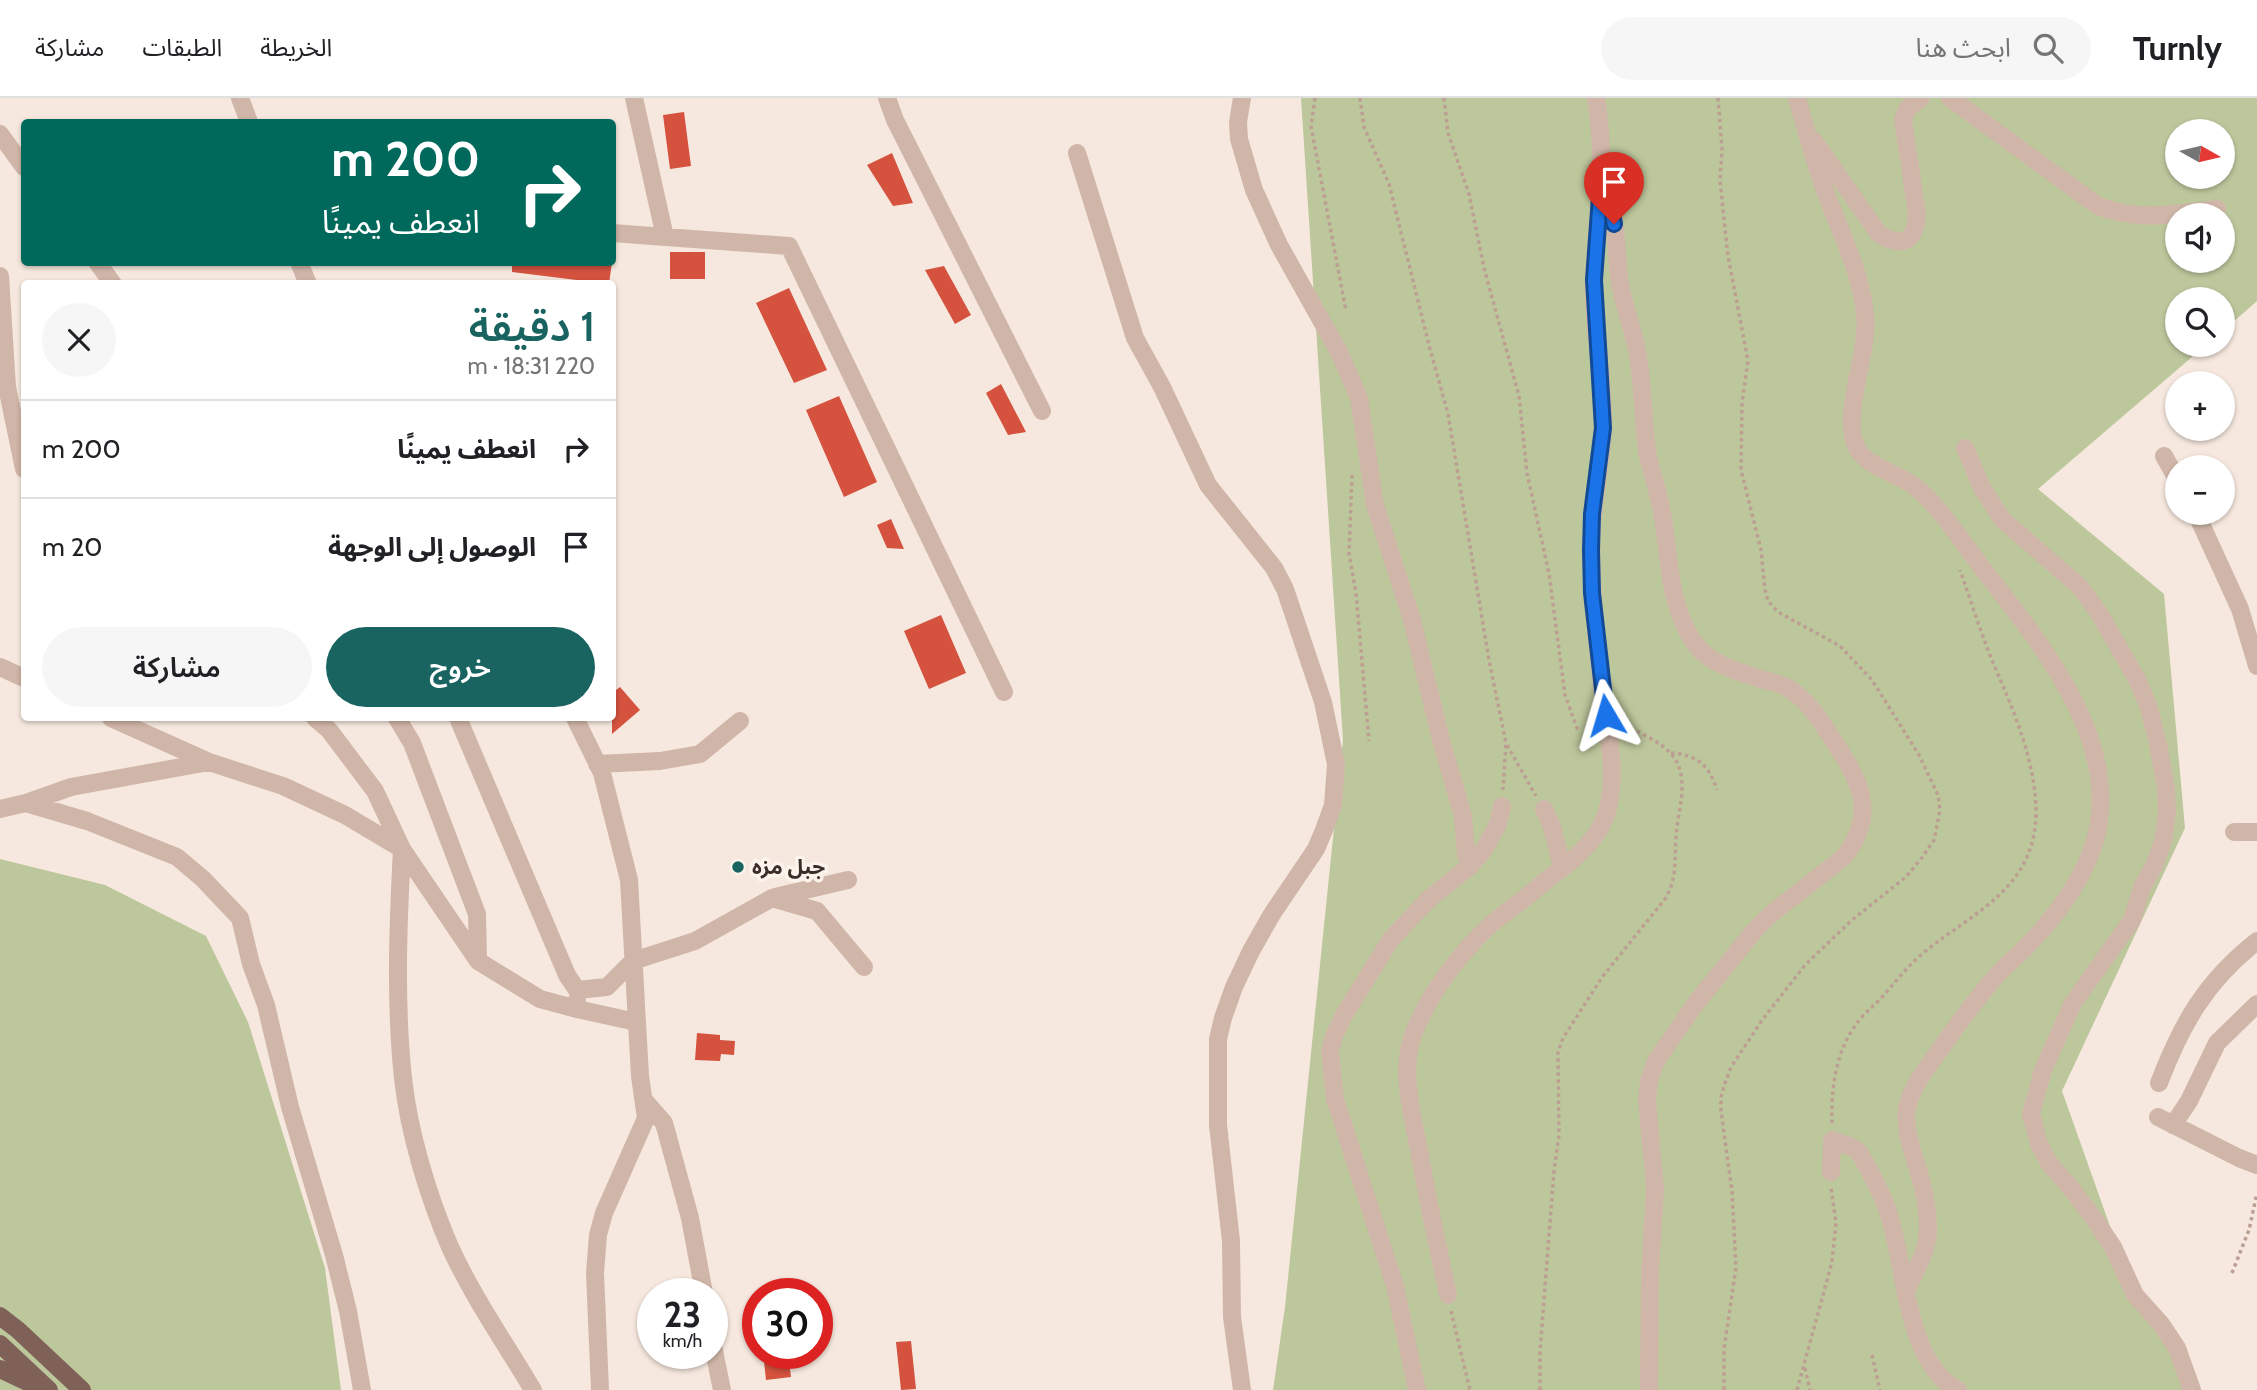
<!DOCTYPE html>
<html lang="ar">
<head>
<meta charset="utf-8">
<style>
  body { margin:0; font-family:Cabin,"Noto Sans Arabic",sans-serif; background:#f6f6f6; color:#202124; direction:rtl; height:100vh; display:flex; flex-direction:column; font-size:26px; white-space:nowrap }
  * { box-sizing:border-box; margin:0 }
  p { font-size:23px; color:#757577 }
  .icon { flex:none; width:38px; height:38px; fill:none; stroke:currentColor; stroke-width:2; stroke-linecap:round; stroke-linejoin:round }
  .map { position:relative; flex:1; overflow:hidden; direction:ltr }
  .drawer { position:absolute; left:21px; top:182px; width:595px; height:441px; display:flex; flex-direction:column; background:#fff; border-radius:7px; box-shadow:0 2px 5px #0004; direction:rtl }
  .drawer>* { flex:none }
  .banner { position:absolute; left:21px; top:21px; width:595px; height:147px; border-radius:7px; box-shadow:0 2px 5px #0004; direction:rtl; background:#00695c; color:#fff; overflow:hidden }
  .needle { width:46px; rotate:98deg }
  .buttons { position:absolute; left:2165px; top:21px; display:grid; gap:14px }
  .buttons a { display:grid; place-items:center; width:70px; height:70px; border-radius:50%; background:#fff; box-shadow:0 2px 5px #0004; font-size:35px }
  .speed { position:absolute; left:637px; top:1180px; display:flex; gap:14px; font-size:35px; font-weight:700; text-align:center }
  .speed>* { display:grid; place-content:center; width:91px; height:91px; border-radius:50%; background:#fff; box-shadow:0 2px 5px #0004; line-height:1 }
  .speed small { font-size:18px; font-weight:400 }
  .speed .limit { border:10px solid #d22; background:#fff; color:#111 }
  .pin { position:absolute; display:grid; place-items:center; width:60px; height:60px; color:#fff; margin:-72px -30px; border-radius:50% 50% 50% 0; rotate:-45deg; box-shadow:0 0 7px #0007 }
  .pin .icon { rotate:45deg }
  .me { position:absolute; width:77px; margin:-38px; rotate:353deg; stroke-linejoin:round; filter:drop-shadow(0 0 5px #0008) }
  .turn { display:flex; align-items:center; gap:24px; height:147px; padding:0 21px; font-size:32px }
  .turn .icon { width:91px; height:91px; stroke-width:2.5 }
  .turn b { display:block; font-size:49px; line-height:60px }
  .round { display:grid; place-items:center; flex:none; width:74px; height:74px; border-radius:37px; background:#f6f6f6 }
  .head { display:flex; align-items:center; justify-content:space-between; height:119px; padding:0 21px }
  h1 { font-size:42px; font-weight:600; line-height:52px; color:#196360 }
  .primary-button { display:flex; gap:14px; margin-top:auto; padding:14px 21px }
  .primary-button a { flex:1; height:80px; border-radius:42px; background:#196360; color:#fff; font-size:28px; font-weight:600; line-height:80px; text-align:center }
  .primary-button a+a { background:#f6f6f6; color:#202124 }
  ul { padding:0; list-style:none }
  li { display:flex; align-items:center; gap:21px; height:98px; padding:0 21px; border-top:2px solid #e0e0e0 }
  li div { flex:1 }
  li b { display:block; font-size:26px }
  li em { font-style:normal }
  header { display:flex; align-items:center; gap:42px; box-sizing:border-box; height:98px; padding:0 35px; background:#fff; border-bottom:2px solid #e0e0e0 }
  header strong { font-size:33px }
  nav { display:flex; gap:38px; margin-inline-start:auto; font-size:24px }
  .search { width:490px; height:63px; background:#f6f6f6; display:flex; align-items:center; gap:18px; box-sizing:border-box; padding:0 24px; border-radius:38px; color:#757577; font-size:26px }
  .map>svg:first-child { display:block }
</style>
</head>
<body>
<header>
<strong>Turnly</strong>
<div class="search"><svg class="icon" aria-label="search" viewBox="0 0 24 24"><circle cx="10" cy="10" r="6"/><path d="M15 15l6 6"/></svg>ابحث هنا</div>
<nav><a>الخريطة</a><a>الطبقات</a><a>مشاركة</a></nav>
</header>
<div class="map">
<svg width="2257" height="1292" viewBox="0 0 2257 1292">
  <rect width="100%" height="100%" fill="#f6e8de"/>
  <path fill="#bdc79c" fill-rule="evenodd" d="M1301,0H2257V203L2223,233L2222,201H2177V247H2206L2038,391L2164,496L2185,730L2062,993L2139,1210L2201,1292H1273L1285,1209L1343,642ZM2177,33H2222V79H2177ZM2177,117H2222V163H2177Z
    M0,761L105,787L206,838L248,924L325,1170L341,1292H0Z"/>
  <path fill="#d4523e" d="M684,14L691,68L670,71L663,17Z
    M892,55L913,105L893,108L867,67Z
    M670,154H705V181H670Z
    M512,164H612L609,186L512,174Z
    M944,168L971,217L955,226L925,172Z
    M789,190L827,272L794,285L756,205Z
    M1001,286L1026,334L1008,337L986,295Z
    M839,298L877,384L844,399L806,312Z
    M891,421L904,451L887,450L877,427Z
    M941,517L966,575L929,591L904,533Z
    M620,589L640,612L612,636V595Z
    M697,935L720,937V942L735,943L734,957L721,956L720,963L695,962Z
    M911,1243L916,1291L901,1292L896,1244Z
    M763,1255H788L791,1279L766,1282Z"/>
  <g fill="none" stroke-linecap="round" stroke-linejoin="round">
    <path stroke="#bc9f92" stroke-width="3.5" stroke-dasharray="3.5 3.5" stroke-linecap="butt" d="M1315,0L1311,28L1346,213
      M1360,0L1364,29L1389,86L1430,251L1448,316L1489,562L1506,645L1503,692
      M1444,0L1448,35L1469,96L1484,170L1519,298L1527,375L1549,476L1565,597L1578,633
      M1718,0L1722,51L1720,83L1728,158L1748,263L1742,304L1741,372L1761,452L1765,492L1768,503L1778,514L1840,548L1872,582L1919,657L1938,697L1940,712L1934,742L1921,761L1906,779L1852,822L1805,867L1763,921L1731,969L1725,985L1721,999V1013L1732,1093L1736,1169L1724,1251V1292
      M1352,377L1349,456L1356,495L1369,643
      M1507,647L1536,698
      M1671,655C1698,657 1709,667 1717,692
      M1832,1025C1831,989 1836,949 1861,920C1868,912 1876,906 1883,898C1896,883 1908,868 1923,855C1975,813 2036,790 2036,713C2035,661 2014,614 1994,567C1981,536 1971,503 1960,472
      M2232,1175L2249,1132L2257,1095
      M1451,1213L1470,1292
      M1872,1257L1880,1292
      M1805,1270L1810,1292
      M1540,1292V1253L1554,1073L1559,1037L1558,954L1563,940L1603,878L1665,801C1678,780 1674,761 1676,738C1678,712 1690,681 1673,658C1661,643 1638,635 1623,624
      M1797,1292L1832,1164L1836,1125L1831,1089"/>
    <path stroke="#d0b6a8" stroke-width="18" d="M240,0L249,24
      M634,0L665,139
      M887,0L895,22L1042,313
      M1242,0L1238,24L1239,41L1254,92L1279,147L1339,254L1359,300L1375,407L1412,522L1441,642L1463,718L1466,756L1470,768
      M1797,0C1806,33 1815,66 1827,98C1842,137 1860,173 1865,215C1870,255 1840,317 1857,350C1867,370 1900,375 1918,391C1943,413 1963,445 1983,471C2040,545 2125,645 2094,746C2081,786 2052,823 2022,853C2014,861 2005,868 1997,877C1976,901 1957,927 1939,953C1929,967 1916,983 1910,1000C1899,1027 1916,1060 1922,1086C1926,1102 1928,1118 1928,1134C1927,1154 1915,1174 1907,1191
      M1950,0L2098,108C2142,124 2172,116 2217,111
      M0,36L24,69
      M1814,43L1879,136C1904,151 1915,143 1917,116L1903,22L1907,11L1921,0
      M1077,55L1135,240L1162,289L1208,387L1274,470L1285,491L1323,604L1336,666L1333,707L1324,732L1316,751L1272,816L1251,853L1234,889L1223,920L1218,941V1027L1231,1143L1232,1219L1242,1292
      M1602,71C1607,88 1612,105 1614,123C1617,144 1617,165 1620,186C1624,209 1633,230 1637,253C1644,288 1642,323 1648,358C1652,377 1659,395 1662,415C1670,458 1668,510 1696,547C1710,566 1739,574 1761,581C1769,584 1778,584 1786,589C1806,600 1819,620 1831,639C1859,681 1879,714 1844,759L1771,816L1754,833L1696,905L1656,963L1649,983L1647,1002L1655,1091L1650,1174L1649,1292
      M612,135L789,148L1004,594
      M97,164L113,186
      M299,164L308,186
      M0,178L7,289L24,371
      M1965,350L1982,390L2002,421L2079,488L2099,515L2138,583L2149,610L2158,646L2166,691L2167,714L2163,743L2154,768L2142,789L2132,822L2073,905L2043,972L2031,1016L2039,1046L2049,1065L2070,1089L2095,1122L2113,1149L2135,1197L2161,1226L2177,1250L2192,1292
      M2164,358L2177,381
      M2196,415L2240,511L2257,568
      M0,569L24,580
      M111,620L209,664
      M315,620L329,632L375,693L402,751L478,863L540,901L577,911
      M397,620L412,645L477,816L478,863
      M458,620L567,877L577,892L607,889L633,863L695,843L772,800L817,813L864,869
      M575,620L602,675L629,782L640,978L646,1020L604,1115L598,1137L595,1175L600,1292
      M597,666L660,663L700,656L740,623
      M26,705L71,689L209,664L283,688L345,717L402,751C398,827 395,905 403,980C409,1035 428,1098 450,1149C473,1199 505,1245 533,1292
      M0,711L26,705L87,723L177,759L203,781L240,820L251,866L266,907L290,1009L334,1157L348,1213L362,1292
      M1544,711L1552,729L1562,769
      M2234,734H2257
      M775,799L848,782
      M577,902V911L636,924
      M2159,985C2182,925 2206,883 2257,843
      M643,1001L664,1025L690,1120L704,1195
      M2158,1019L2239,1060L2257,1067
      M2173,1027L2189,1003L2217,945L2257,906
      M1831,1074L1832,1042L1852,1049L1859,1054C1870,1074 1883,1096 1889,1117C1906,1169 1905,1264 1958,1292
      M1448,1197C1438,1149 1427,1100 1419,1052C1412,1016 1400,973 1413,937C1428,897 1459,856 1490,827C1505,814 1521,804 1536,791C1566,765 1600,748 1609,706C1616,672 1608,636 1604,603C1598,554 1592,505 1591,456C1590,412 1602,370 1603,327C1604,278 1592,229 1594,180C1597,116 1607,65 1596,0
      M712,1243L722,1292
      M1417,1292L1395,1188L1335,1001L1330,954L1334,938L1344,917L1391,841L1429,801L1470,768L1484,752L1498,726L1502,708"/>
    <path stroke="#7f6158" stroke-width="18" d="M0,1218L18,1232L82,1292
      M0,1246L49,1292
      M0,1271L38,1289"/>
  </g>
  <g fill="none" stroke-linecap="round" stroke-linejoin="round">
    <g stroke="#114b97" stroke-width="18">
      <path id="route" d="M1606,617L1592,495L1591,452L1592,416L1603,330L1594,182L1602,71L1614,126"/>
    </g>
    <use href="#route" stroke="#1a73e8" stroke-width="12"/>
  </g>
  <circle fill="#196360" stroke="#fcf3ec" stroke-width="2.5" cx="738" cy="769" r="7"/>
  <g text-anchor="middle" stroke-width="7" stroke-linejoin="round" paint-order="stroke">
    <g font-size="21" font-weight="bold" fill="#3c2d29" stroke="#fcf3ec" text-anchor="start">
      <text x="752" y="776">جبل مزه</text>
    </g>
  </g>
</svg>
<div class="buttons">
<a><svg class="needle" viewBox="-14 -14 28 28"><path d="M0-13l5 13h-10z" fill="#e53935"/><path d="M0 13l5-13h-10z" fill="#757577"/></svg></a>
<a><svg class="icon" aria-label="sound" viewBox="0 0 24 24"><path d="M4 9h4l5-4v14l-5-4H4zM17 9q2 3 0 6"/></svg></a>
<a><svg class="icon" aria-label="search" viewBox="0 0 24 24"><circle cx="10" cy="10" r="6"/><path d="M15 15l6 6"/></svg></a>
<a>+</a>
<a>−</a>
</div>
<div class="speed"><div>23<small>km/h</small></div><div class="limit">30</div></div>
<div class="pin" style="left:1614px;top:126px;background:#d93025"><svg class="icon" aria-label="arrive" viewBox="0 0 24 24"><path d="M6 21V4h12l-3 4 3 4H6"/></svg></div>
<svg class="me" style="left:1606px;top:617px" viewBox="-20 -20 40 40"><path d="M0-17L14 15 0 8-14 15z" fill="#1a73e8" stroke="#fff" stroke-width="4"/></svg>
<div class="banner">
<div class="turn"><svg class="icon" aria-label="right" viewBox="0 0 24 24"><path d="M7 20v-9h11M14 6l5 5-5 5"/></svg><div><b>200 m</b>انعطف يمينًا</div></div>
</div>
<section class="drawer">
<div class="head"><div><h1>1 دقيقة</h1><p>220 m · 18:31</p></div><a class="round"><svg class="icon" aria-label="close" viewBox="0 0 24 24"><path d="M6 6l12 12M18 6L6 18"/></svg></a></div>
<ul>
<li><svg class="icon" aria-label="right" viewBox="0 0 24 24"><path d="M7 20v-9h11M14 6l5 5-5 5"/></svg><div><b>انعطف يمينًا</b></div><em>200 m</em></li>
<li><svg class="icon" aria-label="arrive" viewBox="0 0 24 24"><path d="M6 21V4h12l-3 4 3 4H6"/></svg><div><b>الوصول إلى الوجهة</b></div><em>20 m</em></li>
</ul>
<div class="primary-button"><a>خروج</a><a>مشاركة</a></div>
</section>
</div>
</body>
</html>
